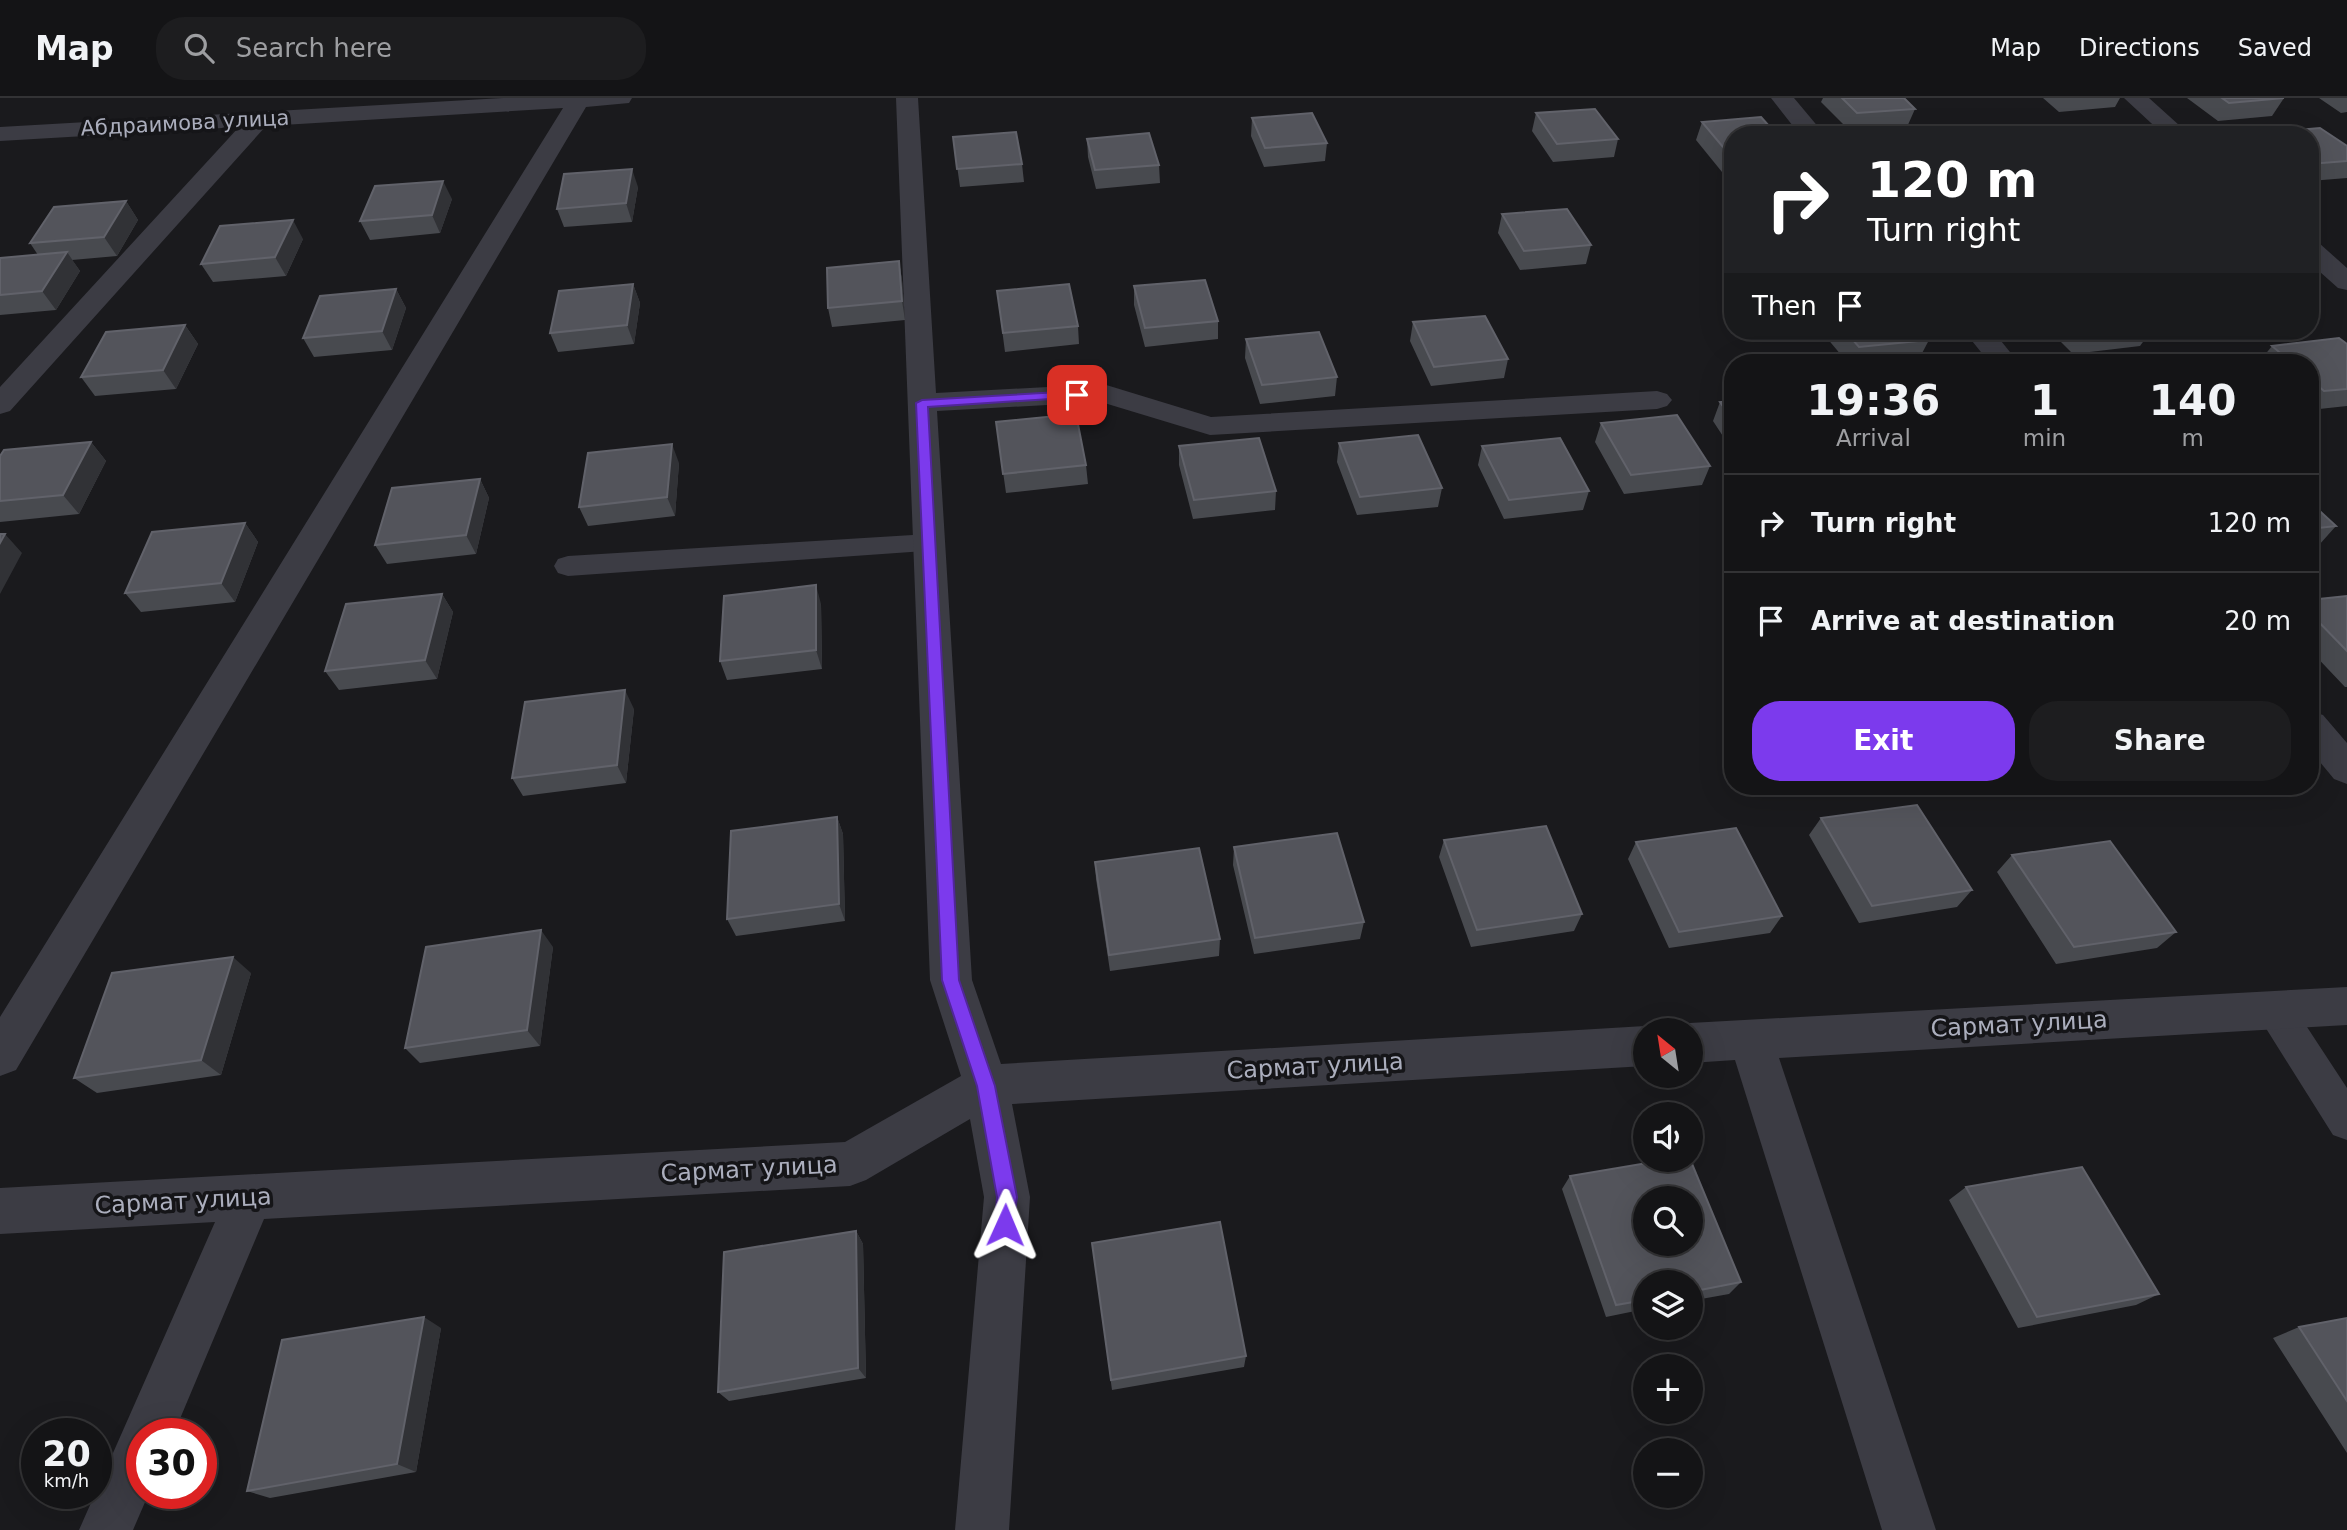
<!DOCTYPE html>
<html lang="en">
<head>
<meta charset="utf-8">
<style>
  body { margin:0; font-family:"DejaVu Sans",sans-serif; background:#1d1d1f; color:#f1f3f6; height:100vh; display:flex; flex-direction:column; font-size:26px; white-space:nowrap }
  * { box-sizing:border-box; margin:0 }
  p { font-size:23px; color:#9d9ea1 }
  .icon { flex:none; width:38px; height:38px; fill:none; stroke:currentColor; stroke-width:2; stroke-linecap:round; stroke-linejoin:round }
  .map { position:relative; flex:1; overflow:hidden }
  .sheet { position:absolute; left:1724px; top:256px; width:595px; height:441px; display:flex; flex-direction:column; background:#141416; border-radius:28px; box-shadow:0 7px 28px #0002,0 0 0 2px #333335 }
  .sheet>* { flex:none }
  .guide { position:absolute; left:1724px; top:28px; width:595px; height:214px; border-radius:28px; box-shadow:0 7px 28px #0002,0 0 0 2px #333335; background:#202124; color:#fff; overflow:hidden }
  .needle { width:46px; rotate:330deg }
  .controls { position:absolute; left:1633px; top:920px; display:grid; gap:14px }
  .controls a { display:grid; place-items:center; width:70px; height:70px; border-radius:50%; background:#141416; box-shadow:0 7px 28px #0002,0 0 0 2px #333335; font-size:35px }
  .speed { position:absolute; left:21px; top:1320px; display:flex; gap:14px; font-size:35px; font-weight:700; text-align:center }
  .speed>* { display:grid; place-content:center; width:91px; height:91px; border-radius:50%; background:#141416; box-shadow:0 7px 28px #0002,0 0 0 2px #333335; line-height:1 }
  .speed small { font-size:18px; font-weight:400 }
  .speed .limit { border:10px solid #d22; background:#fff; color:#111 }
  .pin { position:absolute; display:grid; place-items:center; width:60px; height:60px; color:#fff; margin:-30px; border-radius:14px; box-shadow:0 4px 10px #0006 }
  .me { position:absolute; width:77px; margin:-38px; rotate:1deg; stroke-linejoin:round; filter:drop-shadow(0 0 5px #0008) }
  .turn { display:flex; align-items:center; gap:24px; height:147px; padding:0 28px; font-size:32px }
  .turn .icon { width:91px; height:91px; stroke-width:2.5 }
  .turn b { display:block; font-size:49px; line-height:60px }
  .then { display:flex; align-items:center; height:66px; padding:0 28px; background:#0003; gap:14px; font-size:26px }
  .eta { display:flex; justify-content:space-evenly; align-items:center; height:119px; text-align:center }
  .eta b { font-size:42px; font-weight:600; line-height:49px }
  .cta { display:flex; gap:14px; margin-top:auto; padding:14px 28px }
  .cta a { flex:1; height:80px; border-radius:28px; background:#7c3aed; color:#fff; font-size:28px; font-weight:600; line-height:80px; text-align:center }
  .cta a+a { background:#1d1d1f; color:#f1f3f6 }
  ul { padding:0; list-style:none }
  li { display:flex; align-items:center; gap:21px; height:98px; padding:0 28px; border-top:2px solid #333335 }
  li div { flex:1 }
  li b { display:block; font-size:26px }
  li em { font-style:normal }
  header { display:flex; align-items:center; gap:42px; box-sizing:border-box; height:98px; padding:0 35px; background:#141416; border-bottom:2px solid #333335 }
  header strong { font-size:33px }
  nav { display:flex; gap:38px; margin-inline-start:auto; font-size:24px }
  .search { width:490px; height:63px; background:#1d1d1f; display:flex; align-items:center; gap:18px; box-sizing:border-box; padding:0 24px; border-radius:28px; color:#9d9ea1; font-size:26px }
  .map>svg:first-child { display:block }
</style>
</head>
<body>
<header>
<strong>Map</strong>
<div class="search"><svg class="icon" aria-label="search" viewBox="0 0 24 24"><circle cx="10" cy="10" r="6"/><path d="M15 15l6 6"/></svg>Search here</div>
<nav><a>Map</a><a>Directions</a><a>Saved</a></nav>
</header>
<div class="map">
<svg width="2347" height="1432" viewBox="0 0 2347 1432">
  <rect width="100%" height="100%" fill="#1a1a1d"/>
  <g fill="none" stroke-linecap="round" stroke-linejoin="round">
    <path fill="#3c3c44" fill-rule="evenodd" d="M929,436L939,438L943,445L939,452L568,478L558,475L554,468L558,461L568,458Z
      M2275,896L2288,900L2347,990V1042L2333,1037L2262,924L2256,912L2262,900Z"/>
    <path fill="#3c3c44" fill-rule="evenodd" d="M503,0H632L629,5L586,9L16,972L0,978V919L563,10L266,28L10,313L0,316V289L239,29L0,43V29Z
      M896,0H918L936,295L1103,286L1211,319L1657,293L1667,296L1672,302L1667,308L1657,311L1210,337L1101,304L937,313L972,882L1001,966L1645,928L1657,933H1645V968L1012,1006L1030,1099L1009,1432H955L984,1099L970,1021L866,1082L850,1088L264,1121L174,1335H142V1395H149L133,1432H79L215,1124L0,1136V1090L845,1044L961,978L930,882Z
      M1771,0H1794L1825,37H1800Z
      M2124,0H2149L2190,37H2164Z
      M2310,143L2319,145L2347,170V192L2338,190L2310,165Z
      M1964,233H1993L2018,264H1989Z
      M2310,613L2323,617L2347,645V686L2334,681L2310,652Z
      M2347,889V927L1779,960L1936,1432H1882L1735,962L1690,965V933L1675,931L1690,925Z"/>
  </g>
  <path fill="#484a4f" d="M1823,0H1904L1915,11L1907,29L1850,33L1821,4Z
    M2043,0H2120L2115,9L2059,14Z
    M2187,0H2284L2272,18L2218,23Z
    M2319,0H2347V14L2341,15Z
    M1536,15L1618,41L1614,59L1553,64L1532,33Z
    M1252,20L1327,45L1325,63L1264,69L1251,38Z
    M1702,24L1732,37V73L1722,74L1696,42Z
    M2320,30L2347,48V80L2310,83V37H2262L2263,35Z
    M953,39L1022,66L1024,84L960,89Z
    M1087,41L1159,67L1160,85L1096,91L1088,59Z
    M638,89L632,124L564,129L557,111Z
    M452,101L440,135L370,142L360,123Z
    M126,103L138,122L117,158L72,162L80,173L56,212L0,217V160L38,157L30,145Z
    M1502,116L1591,147L1586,166L1520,172L1498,135Z
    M303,141L286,178L213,184L201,166Z
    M899,163L902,182L905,222L832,229L828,210Z
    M633,186L640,205L634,246L558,254L550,235Z
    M1134,188L1218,223V241L1145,249L1134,207Z
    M396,191L406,210L392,252L314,259L303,240Z
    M997,193L1078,228L1079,246L1005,254Z
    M1413,224L1508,261L1504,280L1431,288L1410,243Z
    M185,227L198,246L176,291L95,298L81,279Z
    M1821,233H1921L1929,242L1919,261L1885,264H1847Z
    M2050,233H2151L2140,248L2073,256Z
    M1246,241L1337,279L1335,298L1260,306L1245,260Z
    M2347,246V308L2310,312V264H2259L2272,248Z
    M1732,303V352L1713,323L1720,304Z
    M996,324L1086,367L1088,386L1006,395Z
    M1601,325L1710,368L1702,387L1624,396L1595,344Z
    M91,344L106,363L79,416L0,424V358Z
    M1339,345L1442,390L1438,409L1357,417L1337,364Z
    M1179,348L1276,393L1275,412L1193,421L1179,367Z
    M1482,348L1589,393L1583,412L1504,421L1478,367Z
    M679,365L675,418L588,428L579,409Z
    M480,381L489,400L476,456L387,466L375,447Z
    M2310,404L2336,428L2319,447L2310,448Z
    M245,425L258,444L235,504L141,514L125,495Z
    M442,496L453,514L437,581L339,592L325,573Z
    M2347,498V589H2345L2310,552V502Z
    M821,506L822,571L727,582L720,563Z
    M634,611L626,685L523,698L512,680Z
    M837,719L843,736L845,823L736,838L727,821Z
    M1821,720L1972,792L1957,809L1859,825L1809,737Z
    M1444,742L1582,816L1574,833L1471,849L1439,759Z
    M1636,744L1782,818L1770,835L1669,850L1628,761Z
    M1234,749L1364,824L1360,841L1254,856L1233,767Z
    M2012,757L2176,834L2157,850L2056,866L1997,774Z
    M1095,764L1220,841L1219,858L1110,873L1096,781Z
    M553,849L540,948L420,965L405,950Z
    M251,875L221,977L97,995L74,980Z
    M1570,1078L1741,1184L1729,1196L1690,1203V1185H1645V1211L1606,1219L1562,1091Z
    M1966,1089L2159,1196L2136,1207L2018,1230L1949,1102Z
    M856,1133L863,1146L866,1280L729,1303L718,1294Z
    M1092,1145L1246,1258L1244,1269L1112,1292Z
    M2347,1220V1355L2273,1240L2299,1229Z
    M441,1230L416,1374L270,1400L247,1393Z"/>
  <path fill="#313236" d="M632,71L638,89L632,124L626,105Z
    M443,83L452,101L440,135L432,117Z
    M126,103L138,122L117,158L104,139Z
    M293,122L303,141L286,178L275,159Z
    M67,154L80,173L56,212L42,193Z
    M899,163L902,182L905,222L902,203Z
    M633,186L640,205L634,246L627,227Z
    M396,191L406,210L392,252L382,233Z
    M185,227L198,246L176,291L163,272Z
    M91,344L106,363L79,416L63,397Z
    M672,346L679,365L675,418L667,399Z
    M480,381L489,400L476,456L466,437Z
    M245,425L258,444L235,504L221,485Z
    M5,436L22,455L0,496V445Z
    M816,487L821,506L822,571L816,552Z
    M442,496L453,514L437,581L425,562Z
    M625,592L634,611L626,685L617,667Z
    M837,719L843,736L845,823L839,806Z
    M541,832L553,849L540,948L527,932Z
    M233,859L251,875L221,977L201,962Z
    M856,1133L863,1146L866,1280L858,1270Z
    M424,1219L441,1230L416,1374L397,1366Z"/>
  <path fill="#53545b" stroke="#61626a" stroke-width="2" fill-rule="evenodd" d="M1842,0H1904L1915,11L1857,15Z
    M2222,0H2284L2229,5Z
    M1595,11L1618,41L1557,46L1536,15Z
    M1312,15L1327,45L1265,50L1252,20Z
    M1761,19L1777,37H1732V55H1728L1702,24Z
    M2320,30L2347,48V63L2310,66V37H2266L2263,35Z
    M1016,34L1022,66L957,71L953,39Z
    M1149,35L1159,67L1095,72L1087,41Z
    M1942,35L1944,37H1919Z
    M632,71L626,105L557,111L564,76Z
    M443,83L432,117L360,123L375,88Z
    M126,103L104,139L30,145L54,109Z
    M1567,111L1591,147L1524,153L1502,116Z
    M293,122L275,159L201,166L220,128Z
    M67,154L42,193L0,197V160Z
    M899,163L902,203L828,210L827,170Z
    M1205,182L1218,223L1145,230L1134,188Z
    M633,186L627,227L550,235L559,193Z
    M1069,186L1078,228L1003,235L997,193Z
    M396,191L382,233L303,240L320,198Z
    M1485,218L1508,261L1434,269L1413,224Z
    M185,227L163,272L81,279L106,234Z
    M1845,233H1921L1929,242L1859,249Z
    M2081,233H2121L2085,237Z
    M1319,234L1337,279L1262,287L1246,241Z
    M2339,240L2347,246V291L2324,293L2310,281V264H2291L2272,248Z
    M1732,303V321L1720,304Z
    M1076,316L1086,367L1003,376L996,324Z
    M1677,317L1710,368L1631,377L1601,325Z
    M1418,337L1442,390L1360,399L1339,345Z
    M1259,340L1276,393L1194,402L1179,348Z
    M1560,340L1589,393L1509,402L1482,348Z
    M91,344L63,397L0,403V358L4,352Z
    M672,346L667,399L579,409L588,355Z
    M480,381L466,437L375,447L392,390Z
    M2310,404L2336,428L2310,431Z
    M245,425L221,485L125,495L152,434Z
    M0,436H5L0,445Z
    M816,487V552L720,563L724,498Z
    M442,496L425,562L325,573L346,506Z
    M2347,498V553L2310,515V502Z
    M625,592L617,667L512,680L525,604Z
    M1917,707L1972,792L1872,808L1821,720Z
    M837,719L839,806L727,821L731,733Z
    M1546,728L1582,816L1477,832L1444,742Z
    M1736,730L1782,818L1679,834L1636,744Z
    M1337,735L1364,824L1255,840L1234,749Z
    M2110,743L2176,834L2074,849L2012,757Z
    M1199,750L1220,841L1109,857L1095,764Z
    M541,832L527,932L405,950L426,849Z
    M233,859L201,962L74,980L112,875Z
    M1690,1061L1741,1184L1690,1194V1185H1645V1202L1616,1207L1570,1078L1665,1062H1690ZM1645,1101H1690V1146H1645Z
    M2082,1069L2159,1196L2037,1219L1966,1089Z
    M1220,1124L1246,1258L1111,1282L1092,1145Z
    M856,1133L858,1270L718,1294L724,1154Z
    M424,1219L397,1366L247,1393L282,1242Z
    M2347,1220V1303L2299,1229Z"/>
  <path fill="#7c3aed" stroke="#51269a" stroke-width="2" d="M1077,293L1081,294V299L928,309L959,882L995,988L1017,1099L1012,1134L1005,1136L998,1134L995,1127L997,1099L977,988L942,882L916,305L922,302Z"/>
  <g text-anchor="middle" stroke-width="7" stroke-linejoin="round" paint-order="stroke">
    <g font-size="21" fill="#abaebd" stroke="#151518">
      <text transform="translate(185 25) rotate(-3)" y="7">Абдраимова улица</text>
    </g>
    <g font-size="24" fill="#abaebd" stroke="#151518">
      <text transform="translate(2019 926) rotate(-3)" y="8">Сармат улица</text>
      <text transform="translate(1315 968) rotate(-3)" y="8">Сармат улица</text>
      <text transform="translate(749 1071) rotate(-3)" y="8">Сармат улица</text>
      <text transform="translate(183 1103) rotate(-3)" y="8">Сармат улица</text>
    </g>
  </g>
</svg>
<div class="controls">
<a><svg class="needle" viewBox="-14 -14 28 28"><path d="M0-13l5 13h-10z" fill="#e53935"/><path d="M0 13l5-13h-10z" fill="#9d9ea1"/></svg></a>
<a><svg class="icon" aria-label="sound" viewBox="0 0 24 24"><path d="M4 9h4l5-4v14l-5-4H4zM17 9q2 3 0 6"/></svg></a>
<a><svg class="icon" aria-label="search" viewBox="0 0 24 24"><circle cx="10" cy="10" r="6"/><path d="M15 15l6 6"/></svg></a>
<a><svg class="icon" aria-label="layers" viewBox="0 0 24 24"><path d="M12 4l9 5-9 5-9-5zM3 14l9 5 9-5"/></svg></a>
<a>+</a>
<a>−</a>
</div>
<div class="speed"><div>20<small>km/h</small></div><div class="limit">30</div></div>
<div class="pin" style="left:1077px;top:297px;background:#d93025"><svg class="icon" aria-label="arrive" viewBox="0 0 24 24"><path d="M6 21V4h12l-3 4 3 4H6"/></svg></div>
<svg class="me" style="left:1005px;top:1127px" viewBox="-20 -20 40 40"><path d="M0-17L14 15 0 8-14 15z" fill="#7c3aed" stroke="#fff" stroke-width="4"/></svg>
<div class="guide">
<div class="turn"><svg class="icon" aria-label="right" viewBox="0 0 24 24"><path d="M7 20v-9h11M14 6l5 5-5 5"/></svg><div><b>120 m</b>Turn right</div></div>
<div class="then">Then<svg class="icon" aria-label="arrive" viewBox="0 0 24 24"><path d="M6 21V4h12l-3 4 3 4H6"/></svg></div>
</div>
<section class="sheet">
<div class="eta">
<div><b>19:36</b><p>Arrival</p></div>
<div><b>1</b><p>min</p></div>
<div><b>140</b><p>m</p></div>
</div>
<ul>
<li><svg class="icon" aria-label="right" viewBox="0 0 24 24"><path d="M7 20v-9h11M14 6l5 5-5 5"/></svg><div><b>Turn right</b></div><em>120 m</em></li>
<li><svg class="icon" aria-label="arrive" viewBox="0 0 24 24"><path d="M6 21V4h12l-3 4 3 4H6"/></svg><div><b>Arrive at destination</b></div><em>20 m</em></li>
</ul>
<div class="cta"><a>Exit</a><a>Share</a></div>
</section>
</div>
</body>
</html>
